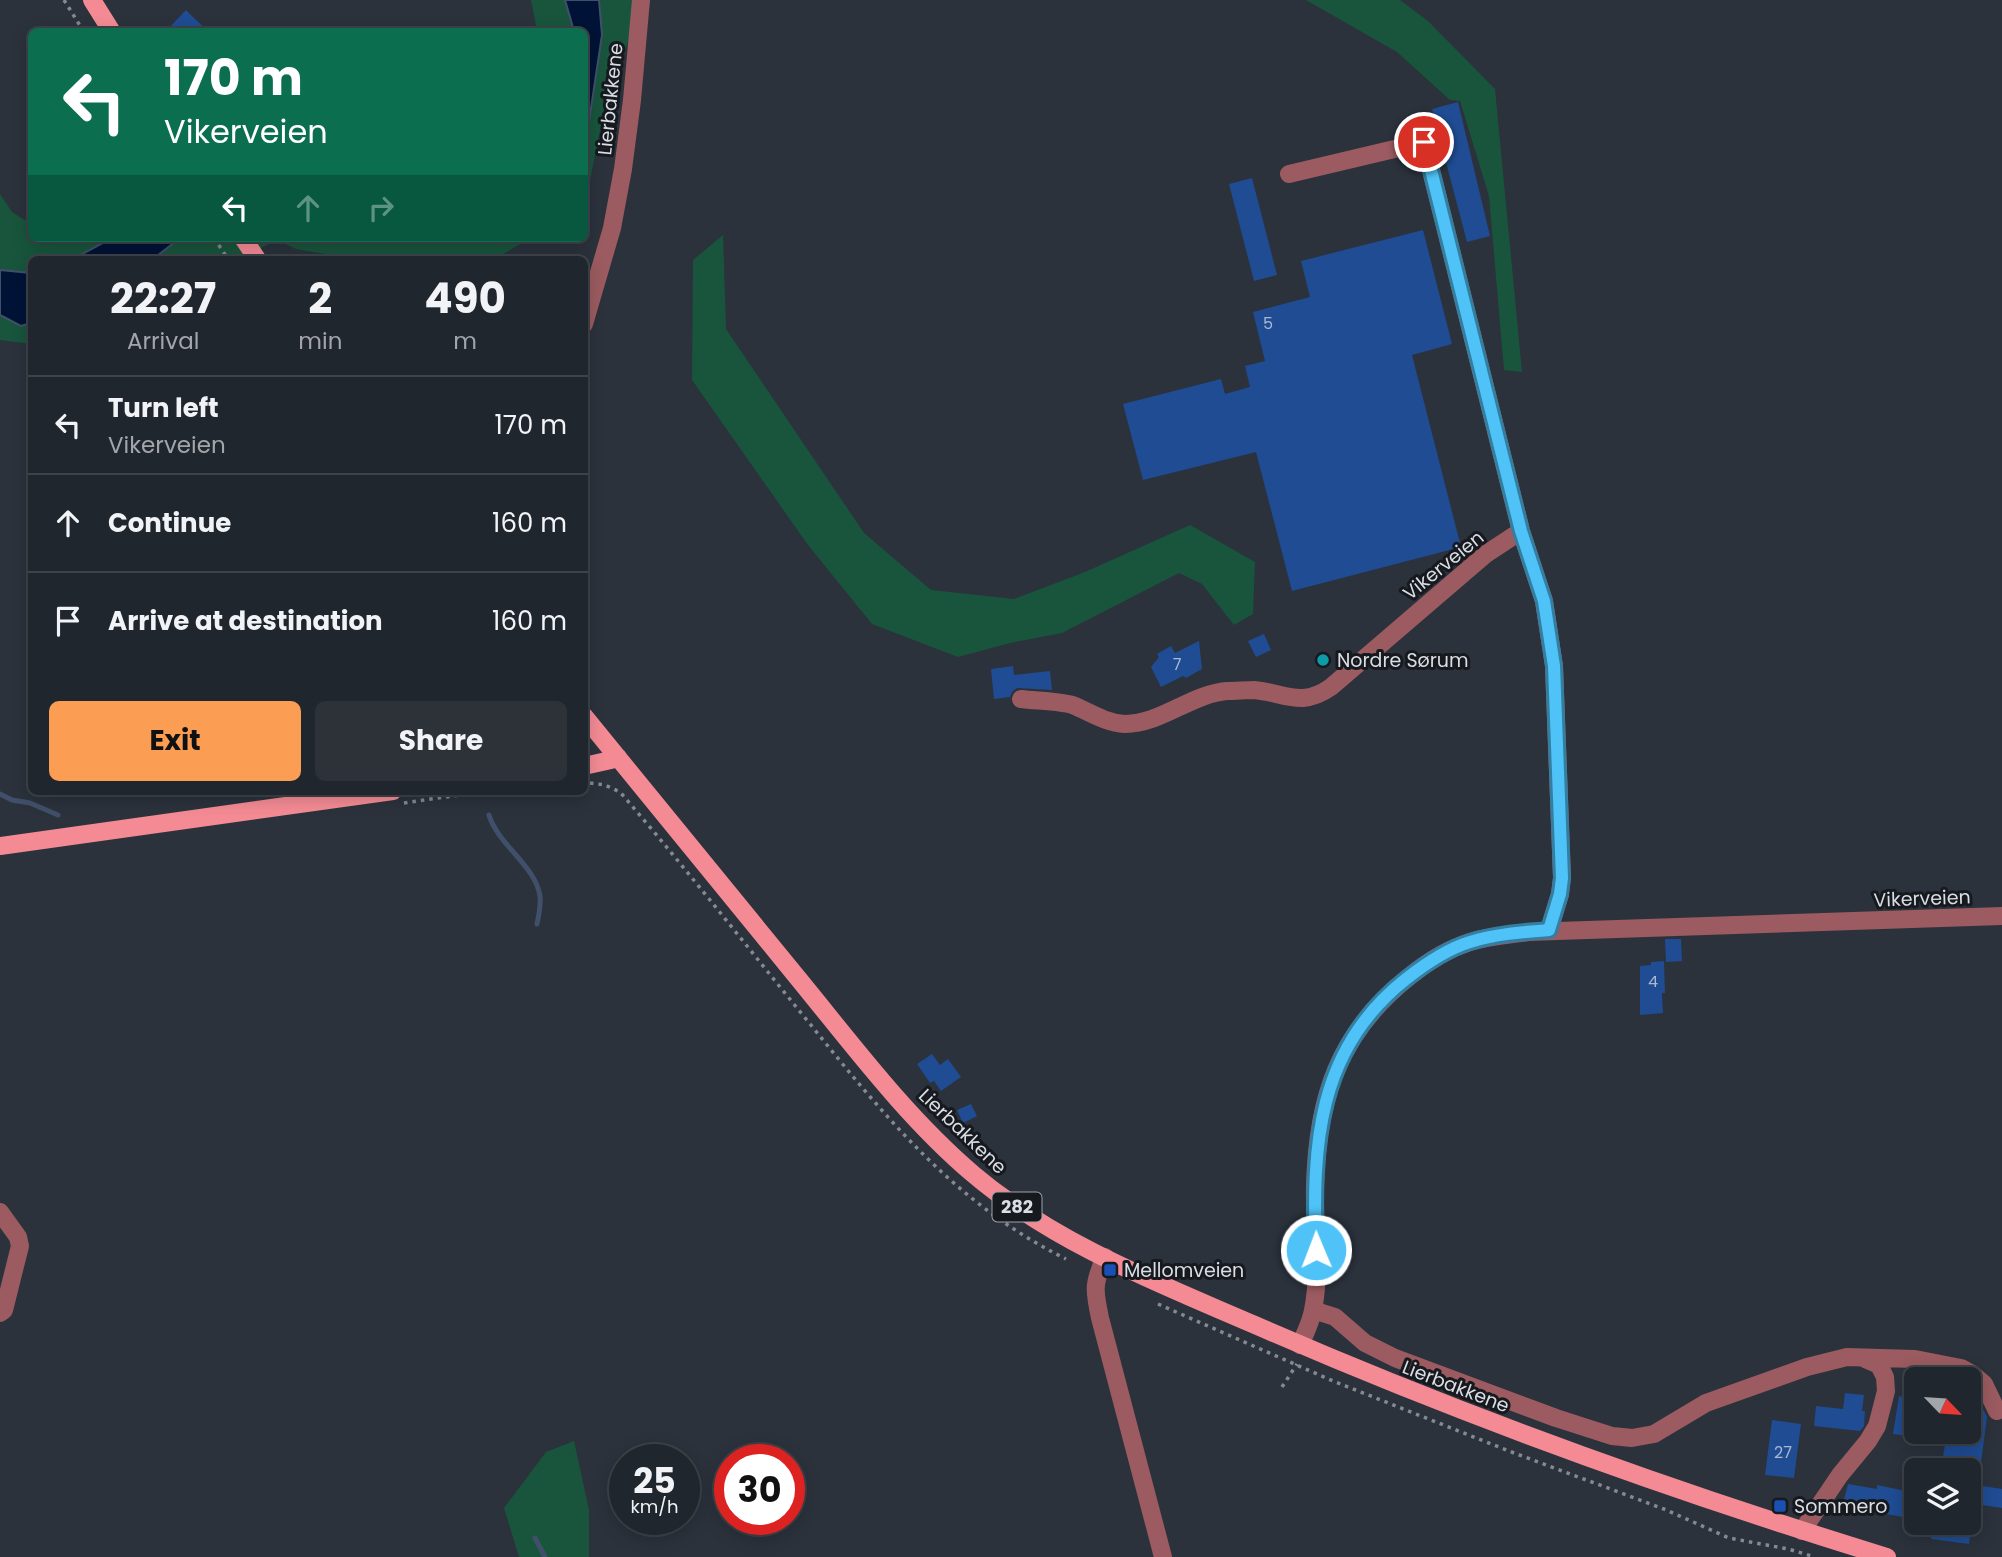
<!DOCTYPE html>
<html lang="en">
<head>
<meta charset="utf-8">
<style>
  body { margin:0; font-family:Poppins,sans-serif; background:#2d3239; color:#f1f3f6; height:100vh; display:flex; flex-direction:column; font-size:26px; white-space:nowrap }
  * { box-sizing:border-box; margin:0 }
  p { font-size:23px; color:#a2a5aa }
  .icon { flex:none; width:38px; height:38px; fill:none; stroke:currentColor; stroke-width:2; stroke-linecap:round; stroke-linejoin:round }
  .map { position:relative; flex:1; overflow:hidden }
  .sheet { position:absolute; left:28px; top:256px; width:560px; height:539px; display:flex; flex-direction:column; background:#20262d; border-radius:10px; box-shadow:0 4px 18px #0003,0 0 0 2px #3d4349 }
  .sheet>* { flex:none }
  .guide { position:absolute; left:28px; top:28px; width:560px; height:214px; border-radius:10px; box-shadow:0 4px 18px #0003,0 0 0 2px #3d4349; background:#0b6e4f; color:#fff; overflow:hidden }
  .needle { width:46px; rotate:115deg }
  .fabs { position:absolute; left:1904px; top:1367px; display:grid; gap:14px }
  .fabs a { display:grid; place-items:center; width:77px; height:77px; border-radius:10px; background:#20262d; box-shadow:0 4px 18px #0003,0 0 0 2px #3d4349; font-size:35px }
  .speed { position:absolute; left:609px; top:1444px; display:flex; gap:14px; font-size:35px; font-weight:700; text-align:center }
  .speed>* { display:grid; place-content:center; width:91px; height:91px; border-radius:50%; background:#20262d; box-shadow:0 4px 18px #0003,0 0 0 2px #3d4349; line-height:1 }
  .speed small { font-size:18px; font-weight:400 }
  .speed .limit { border:10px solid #d22; background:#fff; color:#111 }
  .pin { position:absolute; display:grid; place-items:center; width:60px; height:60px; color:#fff; margin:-30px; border:4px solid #fff; border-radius:50%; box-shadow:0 2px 7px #0007 }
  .me { position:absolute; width:77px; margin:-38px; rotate:359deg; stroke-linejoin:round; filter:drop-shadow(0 0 5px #0008) }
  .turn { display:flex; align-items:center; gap:24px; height:147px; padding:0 21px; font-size:32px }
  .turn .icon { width:91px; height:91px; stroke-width:2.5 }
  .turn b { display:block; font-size:49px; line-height:60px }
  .lanes { display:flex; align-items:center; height:66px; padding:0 21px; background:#0003; justify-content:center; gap:35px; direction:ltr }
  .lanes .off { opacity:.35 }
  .eta { display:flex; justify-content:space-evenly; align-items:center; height:119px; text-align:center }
  .eta b { font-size:42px; font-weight:700; line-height:49px }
  .cta { display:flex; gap:14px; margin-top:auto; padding:14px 21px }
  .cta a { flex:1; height:80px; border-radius:10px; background:#fc9d54; color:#111; font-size:28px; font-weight:700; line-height:80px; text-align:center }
  .cta a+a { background:#2d3239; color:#f1f3f6 }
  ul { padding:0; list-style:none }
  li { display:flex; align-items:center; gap:21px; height:98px; padding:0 21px; border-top:2px solid #3d4349 }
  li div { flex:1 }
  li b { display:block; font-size:26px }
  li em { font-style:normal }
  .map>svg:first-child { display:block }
</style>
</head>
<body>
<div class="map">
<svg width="2002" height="1557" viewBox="0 0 2002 1557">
  <rect width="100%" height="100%" fill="#2b323c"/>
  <path fill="#18553c" d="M531,0H643L604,110L585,206L584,32L537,31Z
    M1306,0H1400L1428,21L1495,89L1522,372L1504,370L1489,196L1460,101L1450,100L1397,52Z
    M0,194L12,212L31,224L32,238H530L495,259H354L296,249L277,240L239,259H32L31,344L0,340Z
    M723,235L726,329L864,533L931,590L1014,599L1085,572L1190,525L1255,562L1253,614L1234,625L1202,584L1179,573L1062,633L1010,643L958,657L872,624L808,545L692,380L693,260Z
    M574,1441L589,1510V1557H519L504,1508L546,1452Z"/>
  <path fill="#001336" stroke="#41506a" stroke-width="2" d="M565,0H599L602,35L585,148L584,32L574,31Z
    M112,238H180L153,259H73Z
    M0,270L31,273V323L21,326L0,315Z"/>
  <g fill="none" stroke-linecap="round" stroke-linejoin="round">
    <path stroke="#41506a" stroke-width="5" d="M0,794L12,800L30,803L58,815
      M489,815C498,845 535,865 540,896C541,906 539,915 537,924
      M535,1538L545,1557"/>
  </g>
  <path fill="#1f4c93" d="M186,10L193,17L209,32H165Z
    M1458,102L1490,236L1467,242L1432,109Z
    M1252,178L1277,275L1254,281L1229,184Z
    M1423,230L1452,344L1412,355L1461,547L1292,591L1256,452L1143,480L1123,404L1221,379L1225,394L1250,387L1245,366L1265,361L1253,312L1310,297L1301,261Z
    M1264,634L1271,650L1256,657L1248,641Z
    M1199,641L1202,669L1186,678L1183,676L1161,687L1151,667L1159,657L1157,654L1171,646L1175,653Z
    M1013,666L1014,675L1050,671L1052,690L1017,688L1012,692L1010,697L994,699L991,669Z
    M1665,939H1681L1682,961L1666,962Z
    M1664,961L1665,993H1662L1663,1013L1640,1015V966L1651,965V962Z
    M932,1054L940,1065L948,1059L961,1077L941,1091L934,1081L930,1083L917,1064Z
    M971,1104L977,1116L963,1123L957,1110Z
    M1845,1393L1864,1395L1862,1411H1865L1864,1426L1860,1431L1814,1426L1816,1406L1843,1409Z
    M1899,1396L1916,1399V1437L1893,1434Z
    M1969,1407L1983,1409L1987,1417L1980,1470H1941L1947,1432H1969Z
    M1772,1420L1801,1424L1794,1478L1765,1475Z
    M1848,1484L1877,1489V1485L1916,1493V1519L1842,1507Z
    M1969,1484L2002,1489V1508L1969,1503Z
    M1934,1522H1972L1969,1544L1931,1539Z"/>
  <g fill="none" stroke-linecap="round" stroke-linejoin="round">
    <path stroke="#848992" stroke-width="3.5" stroke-dasharray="3.5 5" stroke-linecap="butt" d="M64,0L84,32
      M214,238L228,259
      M590,783L605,785L620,792C684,866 744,943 806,1019C883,1114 953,1203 1066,1259
      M404,803L487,791
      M1158,1304L1333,1381L1514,1453L1664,1509L1729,1538L1788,1549L1815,1557
      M1282,1387L1297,1364"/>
    <path stroke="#9b5b60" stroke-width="18" d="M1289,174L1424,142L1521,531L1544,601L1554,666L1562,878L1560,894L1549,930
      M584,324L612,228L623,169L632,100L641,0
      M1021,699C1035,701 1064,701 1075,706C1091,713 1106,723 1125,724C1161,724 1191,694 1227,691C1236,691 1245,690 1254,690C1286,693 1301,708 1331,687L1486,554L1521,531
      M0,1212L18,1237L20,1246L4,1310L0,1313
      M1105,1257C1093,1284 1094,1290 1100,1318L1163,1557
      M1313,1310L1335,1317L1365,1343L1395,1358L1556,1418L1612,1436L1632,1438L1654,1434L1706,1403L1807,1367L1847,1357L1915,1359L1961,1368L1972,1374L1984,1384L1997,1411
      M1300,1345C1305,1334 1311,1322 1313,1310C1321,1270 1314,1228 1315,1187C1317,1098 1338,1033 1410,976C1427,962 1448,949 1470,942C1488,936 1509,935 1528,932L2002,916
      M1802,1531L1840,1475L1868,1441L1877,1426L1886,1391L1885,1377L1879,1365L1863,1358"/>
    <path stroke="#f48b94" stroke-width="18" d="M92,0L112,32
      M243,238L257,259
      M584,716C655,803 726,890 797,977C852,1044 906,1117 973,1174C1054,1243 1158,1283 1255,1325C1461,1415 1672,1491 1887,1557
      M584,766L611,760L618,757
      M0,846L393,791"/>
  </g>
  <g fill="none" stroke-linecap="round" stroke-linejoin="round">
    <g stroke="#337fa1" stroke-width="18">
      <path id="route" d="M1316,1250C1312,1145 1317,1049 1406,979C1425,964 1447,949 1470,942C1495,934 1523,932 1549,930L1560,894L1562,878L1554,666L1544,601L1521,531L1424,142"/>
    </g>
    <use href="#route" stroke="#4fc3f7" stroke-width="12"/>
  </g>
  <circle fill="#0f9aa8" stroke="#16191e" stroke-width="2.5" cx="1323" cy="660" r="7"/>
  <g fill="#1a4fb4" stroke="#16191e" stroke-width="2.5">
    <rect x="1103" y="1263" width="14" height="14" rx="3.5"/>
    <rect x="1773" y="1499" width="14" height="14" rx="3.5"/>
  </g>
  <g text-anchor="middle" stroke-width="6" stroke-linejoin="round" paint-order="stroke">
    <g font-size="16" fill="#aab9d0">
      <text x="1268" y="329">5</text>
      <text x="1177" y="670">7</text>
      <text x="1653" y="987">4</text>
      <text x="1783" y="1458">27</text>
    </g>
    <rect fill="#16191e" stroke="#9ea2a9" stroke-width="2" x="992.5" y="1192.5" width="49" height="29" rx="5"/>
    <g font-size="18" font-weight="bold" fill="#d9dde4">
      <text x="1017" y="1213">282</text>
    </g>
    <g font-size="19" fill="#d9dde4" stroke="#16191e">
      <text transform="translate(610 99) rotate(-84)" y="7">Lierbakkene</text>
      <text transform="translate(1443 565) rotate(-39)" y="7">Vikerveien</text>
      <text transform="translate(1922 898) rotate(-2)" y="7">Vikerveien</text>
      <text transform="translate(963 1131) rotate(44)" y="7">Lierbakkene</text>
      <text transform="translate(1456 1386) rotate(21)" y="7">Lierbakkene</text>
    </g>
    <g font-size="19" fill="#d9dde4" stroke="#16191e" text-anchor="start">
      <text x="1337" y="667">Nordre Sørum</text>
      <text x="1124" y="1277">Mellomveien</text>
      <text x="1794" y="1513">Sommero</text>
    </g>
  </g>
</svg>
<div class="fabs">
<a><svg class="needle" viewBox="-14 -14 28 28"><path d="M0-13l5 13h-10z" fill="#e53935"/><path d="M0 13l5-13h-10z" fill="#a2a5aa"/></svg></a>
<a><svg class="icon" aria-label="layers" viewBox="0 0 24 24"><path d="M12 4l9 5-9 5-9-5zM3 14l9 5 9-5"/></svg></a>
</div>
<div class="speed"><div>25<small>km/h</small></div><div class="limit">30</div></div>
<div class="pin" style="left:1424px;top:142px;background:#d93025"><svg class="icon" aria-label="arrive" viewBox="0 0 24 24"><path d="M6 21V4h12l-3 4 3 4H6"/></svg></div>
<svg class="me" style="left:1316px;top:1250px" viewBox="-20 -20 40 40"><circle r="17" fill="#4fc3f7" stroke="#fff" stroke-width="3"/><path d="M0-11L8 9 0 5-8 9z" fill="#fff"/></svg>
<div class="guide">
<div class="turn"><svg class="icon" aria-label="left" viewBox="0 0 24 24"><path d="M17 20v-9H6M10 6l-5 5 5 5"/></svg><div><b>170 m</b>Vikerveien</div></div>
<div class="lanes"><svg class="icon" aria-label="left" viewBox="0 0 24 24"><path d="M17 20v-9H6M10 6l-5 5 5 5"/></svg><svg class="icon off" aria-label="ahead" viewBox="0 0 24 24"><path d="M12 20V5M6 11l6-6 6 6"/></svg><svg class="icon off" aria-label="right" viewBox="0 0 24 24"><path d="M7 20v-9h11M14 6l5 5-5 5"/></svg></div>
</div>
<section class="sheet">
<div class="eta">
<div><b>22:27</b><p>Arrival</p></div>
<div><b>2</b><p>min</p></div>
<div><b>490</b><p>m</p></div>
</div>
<ul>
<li><svg class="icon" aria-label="left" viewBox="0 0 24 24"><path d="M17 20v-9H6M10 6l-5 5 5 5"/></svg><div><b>Turn left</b><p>Vikerveien</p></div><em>170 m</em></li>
<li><svg class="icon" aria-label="ahead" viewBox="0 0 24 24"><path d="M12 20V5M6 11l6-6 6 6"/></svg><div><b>Continue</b></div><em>160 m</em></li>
<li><svg class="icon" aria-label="arrive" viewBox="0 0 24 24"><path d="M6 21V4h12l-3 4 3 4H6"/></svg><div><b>Arrive at destination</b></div><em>160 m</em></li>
</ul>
<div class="cta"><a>Exit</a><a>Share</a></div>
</section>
</div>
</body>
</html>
